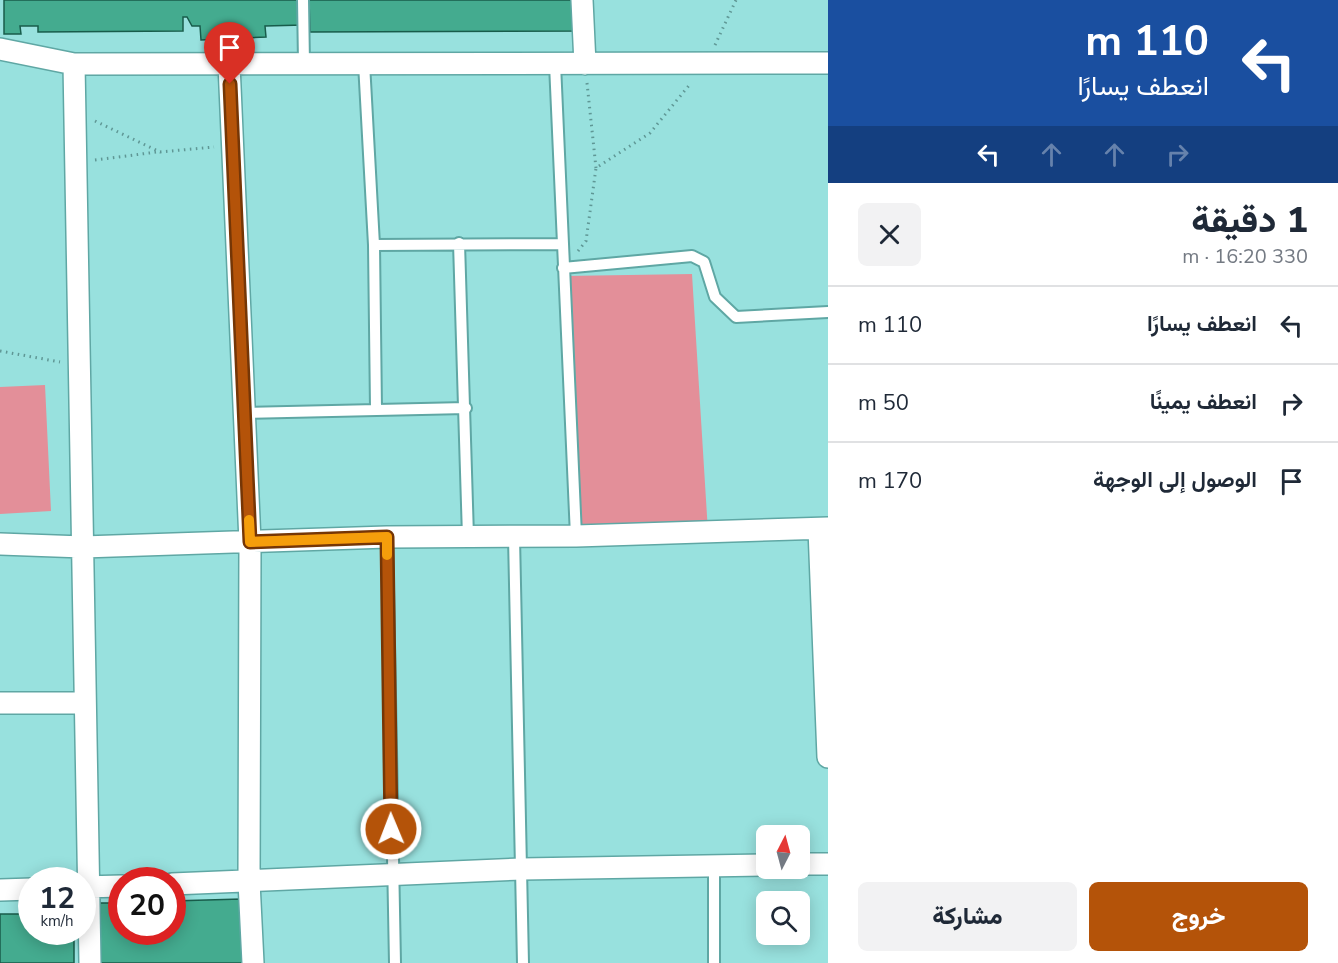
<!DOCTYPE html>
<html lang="ar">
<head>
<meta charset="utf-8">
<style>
  body { margin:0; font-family:"Nunito Sans",Vazirmatn,sans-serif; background:#f2f2f3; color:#1f2937; direction:rtl; height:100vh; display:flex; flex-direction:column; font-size:22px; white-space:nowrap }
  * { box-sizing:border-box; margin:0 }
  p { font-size:20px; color:#747a83 }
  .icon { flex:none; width:33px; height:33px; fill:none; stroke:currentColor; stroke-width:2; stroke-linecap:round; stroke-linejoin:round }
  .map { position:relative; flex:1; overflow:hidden; direction:ltr }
  .details { display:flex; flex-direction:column; background:#fff; width:510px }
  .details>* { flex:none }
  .hud { background:#1a4fa0; color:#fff; overflow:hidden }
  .needle { width:39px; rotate:6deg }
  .fabs { position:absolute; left:756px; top:825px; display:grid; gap:12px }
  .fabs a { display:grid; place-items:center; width:54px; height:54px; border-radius:9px; background:#fff; box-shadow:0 3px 15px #0003; font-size:30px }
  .speed { position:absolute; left:18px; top:867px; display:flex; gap:12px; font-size:30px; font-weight:700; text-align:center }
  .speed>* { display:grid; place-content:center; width:78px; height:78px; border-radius:50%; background:#fff; box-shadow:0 3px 15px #0003; line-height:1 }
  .speed small { font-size:15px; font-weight:400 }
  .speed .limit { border:9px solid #d22; background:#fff; color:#111 }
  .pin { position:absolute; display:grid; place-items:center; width:51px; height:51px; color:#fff; margin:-62px -26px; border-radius:50% 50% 50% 0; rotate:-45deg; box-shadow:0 0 6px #0007 }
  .pin .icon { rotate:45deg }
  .me { position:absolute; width:66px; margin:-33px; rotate:359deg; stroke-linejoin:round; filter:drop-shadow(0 0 4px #0008) }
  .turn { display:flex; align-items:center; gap:21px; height:126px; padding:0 30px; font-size:27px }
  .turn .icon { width:78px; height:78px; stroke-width:2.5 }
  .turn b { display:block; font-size:42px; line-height:51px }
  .lanes { display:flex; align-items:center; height:57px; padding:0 30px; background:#0003; justify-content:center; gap:30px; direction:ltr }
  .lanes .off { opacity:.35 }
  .round { display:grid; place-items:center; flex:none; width:63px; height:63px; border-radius:9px; background:#f2f2f3 }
  .headline { display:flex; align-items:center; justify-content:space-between; height:102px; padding:0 30px }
  h1 { font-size:36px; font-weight:800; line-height:45px }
  .cta { display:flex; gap:12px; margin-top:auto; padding:12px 30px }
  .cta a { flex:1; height:69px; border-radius:9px; background:#b45309; color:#fff; font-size:24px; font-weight:800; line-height:69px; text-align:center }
  .cta a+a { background:#f2f2f3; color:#1f2937 }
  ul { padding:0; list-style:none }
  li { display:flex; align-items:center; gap:18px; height:78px; padding:0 30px; border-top:2px solid #e0e1e3 }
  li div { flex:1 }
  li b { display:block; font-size:22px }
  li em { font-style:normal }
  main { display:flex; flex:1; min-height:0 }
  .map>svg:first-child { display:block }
</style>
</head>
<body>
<main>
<section class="details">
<div class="hud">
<div class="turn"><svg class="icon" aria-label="left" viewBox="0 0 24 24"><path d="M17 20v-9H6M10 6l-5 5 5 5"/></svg><div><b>110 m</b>انعطف يسارًا</div></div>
<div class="lanes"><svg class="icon" aria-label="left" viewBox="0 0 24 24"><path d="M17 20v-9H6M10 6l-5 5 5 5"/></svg><svg class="icon off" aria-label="ahead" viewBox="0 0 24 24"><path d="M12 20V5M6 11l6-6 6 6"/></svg><svg class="icon off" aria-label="ahead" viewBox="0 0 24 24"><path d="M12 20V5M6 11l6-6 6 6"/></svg><svg class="icon off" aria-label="right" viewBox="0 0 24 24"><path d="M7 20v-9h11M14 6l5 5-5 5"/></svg></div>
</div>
<div class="headline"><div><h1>1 دقيقة</h1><p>330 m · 16:20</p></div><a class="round"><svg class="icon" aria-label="close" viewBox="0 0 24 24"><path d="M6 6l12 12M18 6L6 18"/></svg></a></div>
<ul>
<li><svg class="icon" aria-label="left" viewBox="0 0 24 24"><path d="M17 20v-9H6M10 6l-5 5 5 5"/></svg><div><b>انعطف يسارًا</b></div><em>110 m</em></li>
<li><svg class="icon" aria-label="right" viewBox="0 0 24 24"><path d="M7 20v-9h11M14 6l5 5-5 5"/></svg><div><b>انعطف يمينًا</b></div><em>50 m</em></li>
<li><svg class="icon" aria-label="arrive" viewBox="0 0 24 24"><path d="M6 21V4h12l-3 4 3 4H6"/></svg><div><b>الوصول إلى الوجهة</b></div><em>170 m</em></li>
</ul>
<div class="cta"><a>خروج</a><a>مشاركة</a></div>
</section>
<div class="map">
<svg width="828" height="963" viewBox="0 0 828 963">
  <rect width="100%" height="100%" fill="#98e1de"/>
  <path fill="#e38f99" d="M692,274L708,532L576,536L564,276Z
    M45,385L51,511L0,514V387Z"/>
  <path fill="#44ab8f" stroke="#185c4b" stroke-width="1.5" d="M4,0H302L303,25L265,26L266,37L201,40L200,26H192L187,17H183V31L38,32V26H20L21,34H4Z
    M309,0H578V31L310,32Z
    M241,899L243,963H100L99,903H122V932H172V901Z
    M0,914H32V932H74V963H0Z"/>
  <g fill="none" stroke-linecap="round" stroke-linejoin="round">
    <g stroke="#5fa7a4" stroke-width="14">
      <path id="service" d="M303,0L304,63
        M364,63L374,245L376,409
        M555,64L576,536
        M459,243L468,537
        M374,245L562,244
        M563,268L692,256L704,262L715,297L736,317L828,312
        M246,413L466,408
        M387,537L395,963
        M514,537L523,963
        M714,963V867"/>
    </g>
    <g stroke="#5fa7a4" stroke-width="24">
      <path id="minor" d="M582,0L585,64
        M0,49L74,64L828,63
        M74,64L90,963
        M229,64L250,542L249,882L253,963
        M819,529L828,757
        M0,544L83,547L387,537L576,536L828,528
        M0,703H85
        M800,864H828
        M172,884L522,869L766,865
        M82,887L122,886
        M0,890L32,889"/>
    </g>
    <path stroke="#5f9795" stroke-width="3" stroke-dasharray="1.5 4.5" stroke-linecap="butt" d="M715,45L736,0
      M587,83L596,168
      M95,121L160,152L214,147
      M95,160L157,152
      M578,251L586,241L596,168L650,133L691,83
      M0,351L60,362"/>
    <use href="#service" stroke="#fff" stroke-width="10"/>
    <use href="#minor" stroke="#fff" stroke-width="21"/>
  </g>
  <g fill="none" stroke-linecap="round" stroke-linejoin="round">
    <g stroke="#753606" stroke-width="15">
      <path id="route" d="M230,84L250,542L387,537L391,829"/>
    </g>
    <use href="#route" stroke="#b45309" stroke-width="10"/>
    <path stroke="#f59e0b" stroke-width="10" d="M249,520L250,542L387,537V555"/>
  </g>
</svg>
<div class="fabs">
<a><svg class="needle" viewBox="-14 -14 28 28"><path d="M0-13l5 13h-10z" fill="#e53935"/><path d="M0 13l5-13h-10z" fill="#747a83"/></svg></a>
<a><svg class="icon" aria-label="search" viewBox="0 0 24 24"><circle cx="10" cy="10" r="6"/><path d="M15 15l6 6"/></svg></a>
</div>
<div class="speed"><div>12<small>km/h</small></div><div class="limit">20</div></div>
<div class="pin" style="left:230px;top:84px;background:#d93025"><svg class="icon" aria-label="arrive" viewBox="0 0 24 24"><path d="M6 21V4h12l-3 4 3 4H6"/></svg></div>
<svg class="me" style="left:391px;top:829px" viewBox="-20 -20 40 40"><circle r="17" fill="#b45309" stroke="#fff" stroke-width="3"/><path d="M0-11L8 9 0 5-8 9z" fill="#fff"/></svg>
</div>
</main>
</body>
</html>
